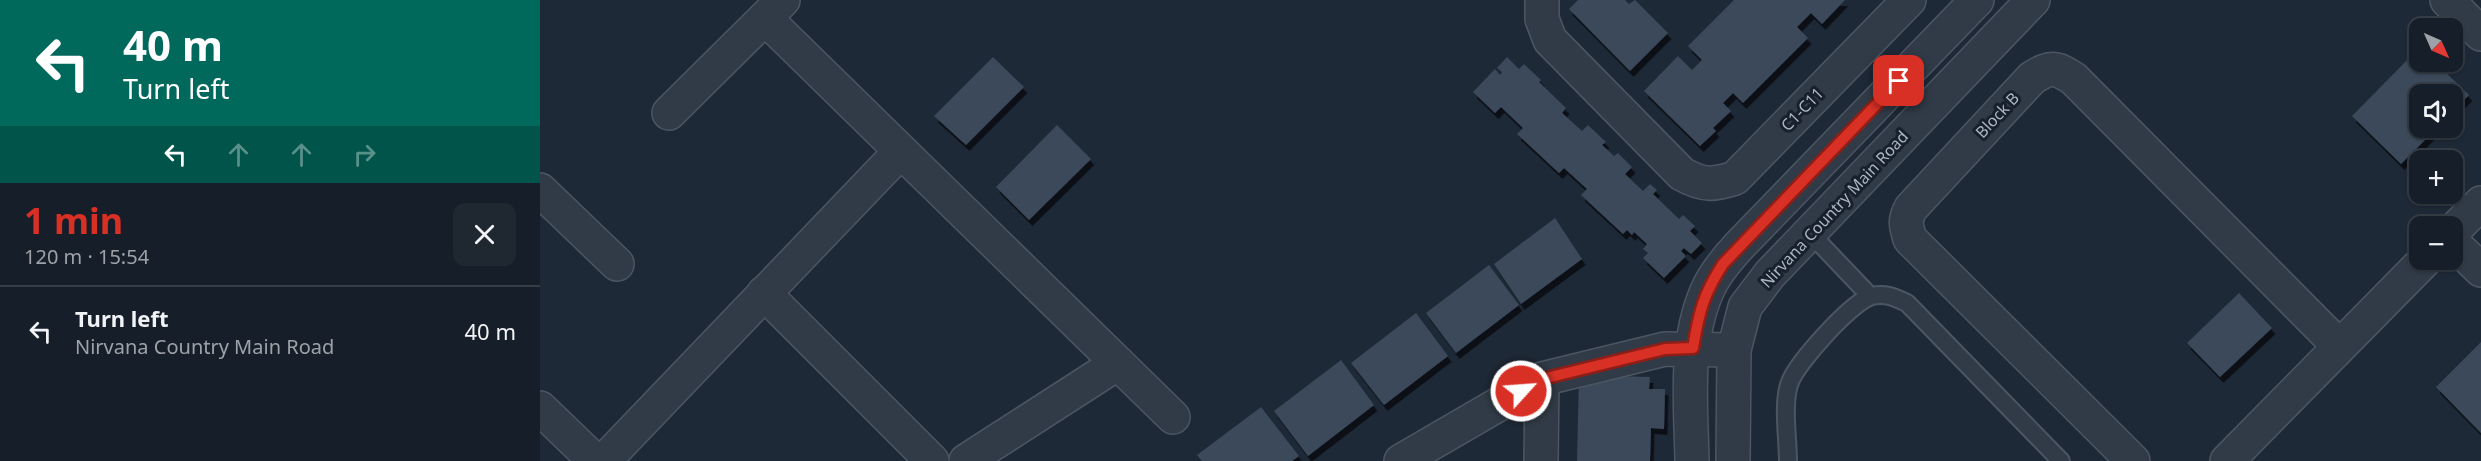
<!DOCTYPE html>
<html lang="en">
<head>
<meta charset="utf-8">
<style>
  body { margin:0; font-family:"Noto Sans",sans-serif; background:#1f2731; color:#f1f3f6; height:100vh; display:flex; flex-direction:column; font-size:22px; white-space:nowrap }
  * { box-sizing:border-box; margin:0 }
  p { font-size:20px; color:#9ea2a8 }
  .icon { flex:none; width:33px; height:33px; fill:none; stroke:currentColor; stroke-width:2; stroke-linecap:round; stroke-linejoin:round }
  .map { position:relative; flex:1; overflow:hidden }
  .panel { display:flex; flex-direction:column; background:#161f29; width:540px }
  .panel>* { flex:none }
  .banner { background:#00695c; color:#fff; overflow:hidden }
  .needle { width:39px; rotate:135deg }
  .tools { position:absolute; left:1869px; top:18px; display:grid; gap:12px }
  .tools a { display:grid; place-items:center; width:54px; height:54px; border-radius:12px; background:#161f29; box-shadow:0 2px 4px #0004,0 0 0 2px #353d46; font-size:30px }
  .pin { position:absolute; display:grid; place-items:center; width:51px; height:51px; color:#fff; margin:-26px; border-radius:12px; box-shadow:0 3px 9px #0006 }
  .me { position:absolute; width:66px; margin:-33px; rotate:64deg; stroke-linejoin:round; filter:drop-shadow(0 0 4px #0008) }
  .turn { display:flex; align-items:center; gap:21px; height:126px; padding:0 24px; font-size:27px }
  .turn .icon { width:78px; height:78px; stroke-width:2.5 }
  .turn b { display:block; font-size:42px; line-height:51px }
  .lanes { display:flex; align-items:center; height:57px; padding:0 24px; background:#0003; justify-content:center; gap:30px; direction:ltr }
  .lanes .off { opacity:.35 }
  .round { display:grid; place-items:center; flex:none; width:63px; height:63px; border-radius:12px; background:#1f2731 }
  .summary { display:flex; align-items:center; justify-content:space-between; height:102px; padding:0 24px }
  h1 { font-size:36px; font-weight:700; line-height:45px; color:#d93025 }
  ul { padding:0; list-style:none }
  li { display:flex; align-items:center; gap:18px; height:90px; padding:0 24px; border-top:2px solid #353d46 }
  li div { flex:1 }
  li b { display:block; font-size:22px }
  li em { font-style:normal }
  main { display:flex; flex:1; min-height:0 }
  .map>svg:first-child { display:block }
</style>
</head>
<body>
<main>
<section class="panel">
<div class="banner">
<div class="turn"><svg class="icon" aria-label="left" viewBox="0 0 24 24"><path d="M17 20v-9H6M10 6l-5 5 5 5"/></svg><div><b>40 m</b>Turn left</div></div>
<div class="lanes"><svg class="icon" aria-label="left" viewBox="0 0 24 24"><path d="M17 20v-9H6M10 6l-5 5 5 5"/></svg><svg class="icon off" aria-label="ahead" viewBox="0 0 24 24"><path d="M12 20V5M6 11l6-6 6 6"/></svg><svg class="icon off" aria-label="ahead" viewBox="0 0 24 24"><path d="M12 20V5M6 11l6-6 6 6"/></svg><svg class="icon off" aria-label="right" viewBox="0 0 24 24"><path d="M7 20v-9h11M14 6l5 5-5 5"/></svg></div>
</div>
<div class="summary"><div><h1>1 min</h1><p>120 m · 15:54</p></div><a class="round"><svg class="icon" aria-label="close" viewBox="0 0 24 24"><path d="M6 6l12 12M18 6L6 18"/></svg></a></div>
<ul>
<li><svg class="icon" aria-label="left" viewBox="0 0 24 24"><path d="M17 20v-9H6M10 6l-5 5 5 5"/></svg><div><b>Turn left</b><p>Nirvana Country Main Road</p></div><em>40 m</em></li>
</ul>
</section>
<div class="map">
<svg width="1941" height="461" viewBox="0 0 1941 461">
  <defs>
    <filter id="shadow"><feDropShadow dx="3.5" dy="6" stdDeviation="0" flood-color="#0009"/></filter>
  </defs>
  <rect width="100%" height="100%" fill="#1e2937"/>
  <path fill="#3b495a" filter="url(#shadow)" d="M1038,0H1085L1089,4L1095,0L1128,33L1090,71L1029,9Z
    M1194,0H1305L1282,24L1271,13L1257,27L1268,38L1203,103L1193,93L1183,103L1191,111L1173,128L1176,131L1160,146L1104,91L1138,56L1152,70L1162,60L1148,46Z
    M1880,47V62H1895L1929,95L1912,112V94H1880V128H1897L1861,164L1812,116Z
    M453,57L484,87L426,145L394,116Z
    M967,57L979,69L984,64L1001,80L999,82L1026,108L1022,113L1042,131L1048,125L1066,142L1062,145L1074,156L1078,153L1092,167L1085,174L1103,191L1110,184L1117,190L1113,194L1139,219L1143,215L1155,226L1150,231L1162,243L1151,254L1144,248L1141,251L1146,256L1124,278L1103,258L1108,253L1103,249L1107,244L1094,232L1092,235L1087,230L1083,234L1041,195L1047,189L1024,168L1019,173L977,134L983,128L961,107L955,113L933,92L955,69L960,75L962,72L957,68Z
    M517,125L551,159L489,220L456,187Z
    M1015,218L1042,259L981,304L954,264Z
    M949,265L979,305L916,353L886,313Z
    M1699,293L1732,328L1680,377L1647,343Z
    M876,313L908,356L844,405L811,363Z
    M1941,342V433L1896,387Z
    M801,360L834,405L768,456L734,411Z
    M1039,375L1110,377L1109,389H1125L1124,429L1111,428L1110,461H1037Z
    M721,407L759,456L752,461H662L657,455Z"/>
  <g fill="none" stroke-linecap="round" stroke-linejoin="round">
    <g stroke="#4c5663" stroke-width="20">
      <path id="service" d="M1270,233L1330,296
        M1248,461C1248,439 1242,402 1250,382C1257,363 1312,301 1332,296C1346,293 1354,297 1367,303L1521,461"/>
    </g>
    <g stroke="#4c5663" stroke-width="36">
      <path id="minor" d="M1002,0V19L1010,40L1142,174C1164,186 1173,185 1195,178L1369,0
        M1907,0L1941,34
        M225,18L633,417
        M129,113L243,0
        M0,190L77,264
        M1912,232L1941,203
        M1912,242L1941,270
        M224,293L392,461
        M64,461L361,151
        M426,461L578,363
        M861,461L1002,379L1125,349L1194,350
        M1001,461L1002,379
        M1593,461L1370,239C1366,226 1364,220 1371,208L1492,78C1511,66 1516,67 1534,79L1799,346
        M1687,461L1885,260"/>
    </g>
    <g stroke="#4c5663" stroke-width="36">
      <path id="tertiary" d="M0,408L55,461
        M1152,461C1151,406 1144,343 1167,291C1174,274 1187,259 1199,246L1437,0
        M1193,461L1194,350L1205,307L1230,274L1493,0"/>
    </g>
    <use href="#service" stroke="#313b47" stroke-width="16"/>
    <use href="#minor" stroke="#313b47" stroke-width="33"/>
    <use href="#tertiary" stroke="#313b47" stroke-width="33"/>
  </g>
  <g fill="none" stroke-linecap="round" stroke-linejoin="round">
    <g stroke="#8d1f18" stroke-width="15">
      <path id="route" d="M981,391L1002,379L1125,349L1153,348C1159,312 1163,295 1183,264L1359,81"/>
    </g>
    <use href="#route" stroke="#d93025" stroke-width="10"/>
  </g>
  <g text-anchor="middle" stroke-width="6" stroke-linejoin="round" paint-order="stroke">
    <g font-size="16" fill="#abb6c5" stroke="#17202c">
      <text transform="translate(1262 109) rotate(-46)" y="6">C1-C11</text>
      <text transform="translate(1457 115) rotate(-47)" y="6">Block B</text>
      <text transform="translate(1294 209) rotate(-47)" y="6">Nirvana Country Main Road</text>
    </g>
  </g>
</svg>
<div class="tools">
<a><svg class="needle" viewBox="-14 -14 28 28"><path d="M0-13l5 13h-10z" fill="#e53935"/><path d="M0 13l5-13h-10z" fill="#9ea2a8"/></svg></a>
<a><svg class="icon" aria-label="sound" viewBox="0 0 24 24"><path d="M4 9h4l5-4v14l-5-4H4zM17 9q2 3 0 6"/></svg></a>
<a>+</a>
<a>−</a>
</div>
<div class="pin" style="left:1359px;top:81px;background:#d93025"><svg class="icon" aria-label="arrive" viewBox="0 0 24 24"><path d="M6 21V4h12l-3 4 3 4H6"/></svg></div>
<svg class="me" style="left:981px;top:391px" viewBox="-20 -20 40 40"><circle r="17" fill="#d93025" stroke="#fff" stroke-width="3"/><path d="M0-11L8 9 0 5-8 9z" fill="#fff"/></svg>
</div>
</main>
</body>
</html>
